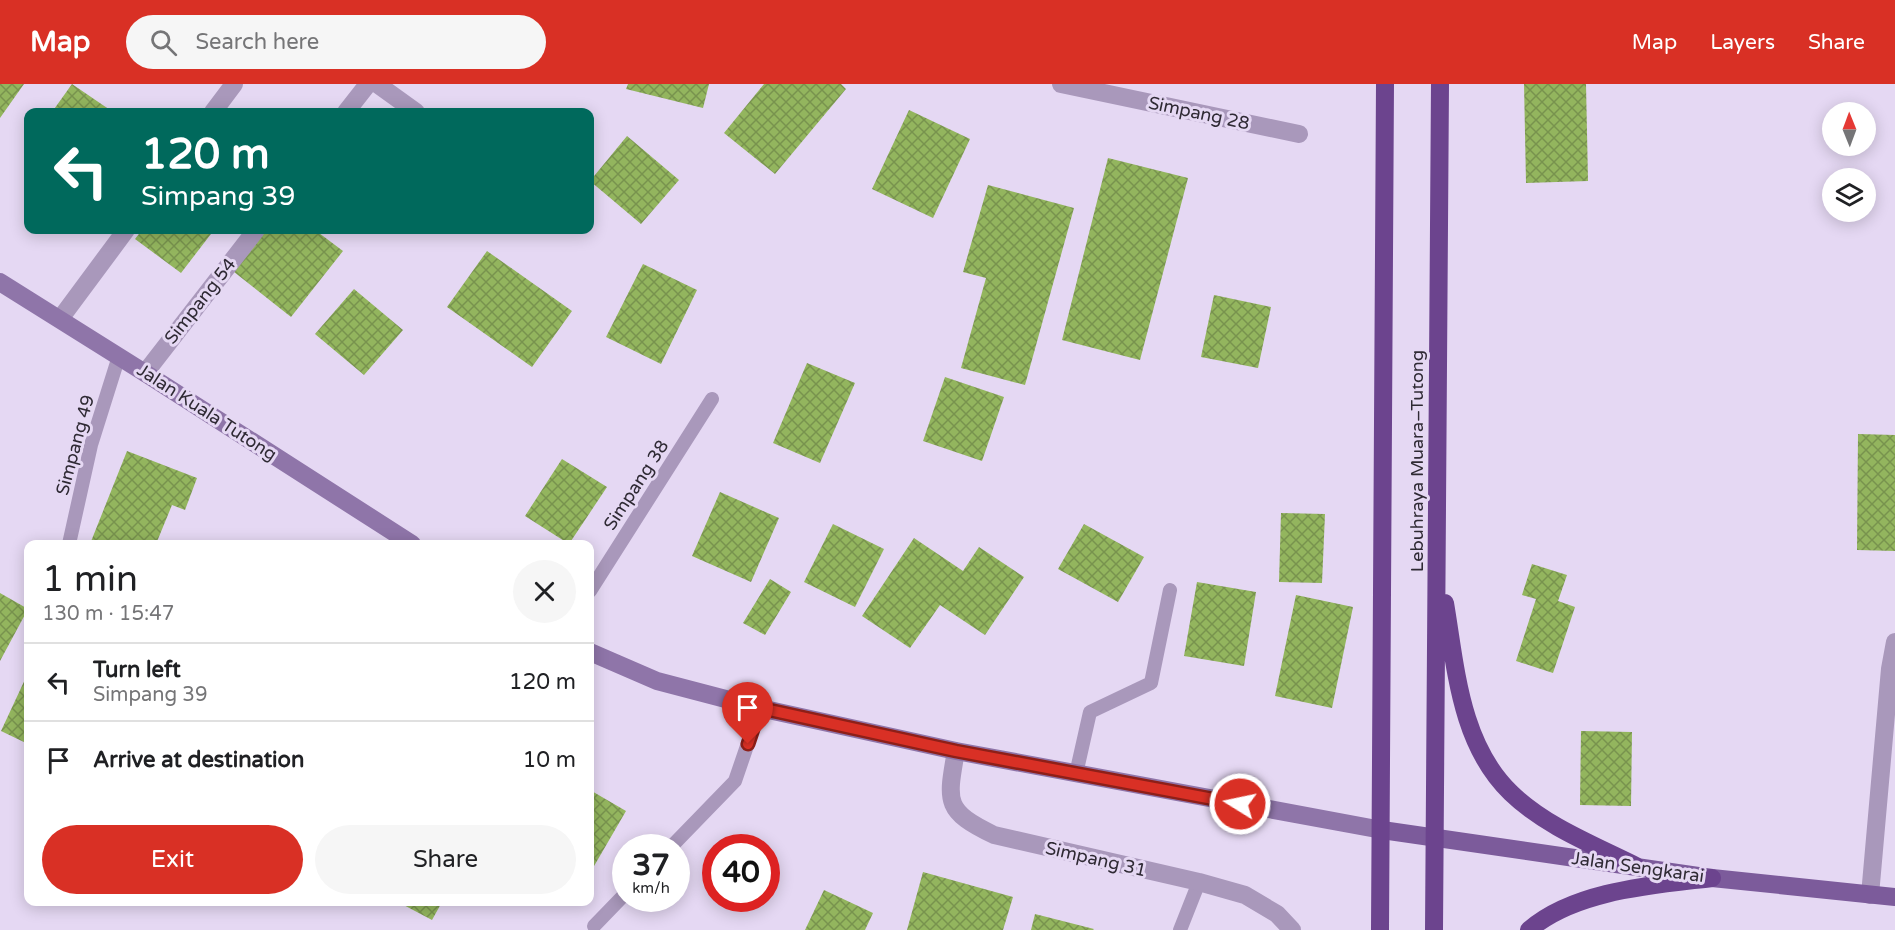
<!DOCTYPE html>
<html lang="en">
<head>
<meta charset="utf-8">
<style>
  body { margin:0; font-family:"Varela Round",sans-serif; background:#f6f6f6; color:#202124; height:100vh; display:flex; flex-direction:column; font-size:22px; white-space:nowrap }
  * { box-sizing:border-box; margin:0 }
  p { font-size:20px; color:#757577 }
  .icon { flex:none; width:33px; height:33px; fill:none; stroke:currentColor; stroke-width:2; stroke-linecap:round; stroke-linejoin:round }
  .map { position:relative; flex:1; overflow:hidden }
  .panel { position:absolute; left:24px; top:456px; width:570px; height:366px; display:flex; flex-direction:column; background:#fff; border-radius:12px; box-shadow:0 3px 15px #0003 }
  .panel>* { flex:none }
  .banner { position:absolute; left:24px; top:24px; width:570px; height:126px; border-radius:12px; box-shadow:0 3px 15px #0003; background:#00695c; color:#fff; overflow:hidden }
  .needle { width:39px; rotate:359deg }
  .fabs { position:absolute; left:1822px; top:18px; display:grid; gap:12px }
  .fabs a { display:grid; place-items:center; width:54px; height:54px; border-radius:50%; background:#fff; box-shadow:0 3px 15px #0003; font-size:30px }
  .speed { position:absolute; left:612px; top:750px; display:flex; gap:12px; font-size:30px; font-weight:700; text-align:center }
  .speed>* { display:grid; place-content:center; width:78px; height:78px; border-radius:50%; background:#fff; box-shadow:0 3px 15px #0003; line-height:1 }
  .speed small { font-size:15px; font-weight:400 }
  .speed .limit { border:9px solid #d22; background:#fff; color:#111 }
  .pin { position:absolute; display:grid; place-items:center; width:51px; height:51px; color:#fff; margin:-62px -26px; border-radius:50% 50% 50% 0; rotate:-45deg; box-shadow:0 0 6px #0007 }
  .pin .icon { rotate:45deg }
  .me { position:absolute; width:66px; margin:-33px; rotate:280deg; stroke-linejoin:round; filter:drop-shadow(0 0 4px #0008) }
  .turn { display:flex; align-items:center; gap:21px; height:126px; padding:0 18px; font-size:27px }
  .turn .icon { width:78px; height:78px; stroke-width:2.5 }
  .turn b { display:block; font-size:42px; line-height:51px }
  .round { display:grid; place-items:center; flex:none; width:63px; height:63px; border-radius:32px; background:#f6f6f6 }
  .head { display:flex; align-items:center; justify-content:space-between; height:102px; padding:0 18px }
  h1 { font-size:36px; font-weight:600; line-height:45px }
  .cta { display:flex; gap:12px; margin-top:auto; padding:12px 18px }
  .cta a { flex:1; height:69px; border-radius:36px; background:#d93025; color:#fff; font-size:24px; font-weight:600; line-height:69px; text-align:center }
  .cta a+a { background:#f6f6f6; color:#202124 }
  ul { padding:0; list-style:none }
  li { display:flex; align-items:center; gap:18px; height:78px; padding:0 18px; border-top:2px solid #e0e0e0 }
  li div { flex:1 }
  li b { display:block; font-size:22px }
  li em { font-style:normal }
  header { display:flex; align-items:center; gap:36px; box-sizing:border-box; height:84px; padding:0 30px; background:#d93025; color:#fff }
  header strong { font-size:28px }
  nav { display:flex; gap:33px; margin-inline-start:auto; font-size:21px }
  .search { width:420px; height:54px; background:#f6f6f6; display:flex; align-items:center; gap:15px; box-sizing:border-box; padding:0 21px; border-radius:33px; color:#757577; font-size:22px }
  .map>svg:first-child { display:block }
</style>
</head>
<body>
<header>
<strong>Map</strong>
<div class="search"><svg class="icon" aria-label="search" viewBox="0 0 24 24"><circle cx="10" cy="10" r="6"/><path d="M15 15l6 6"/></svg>Search here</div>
<nav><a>Map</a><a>Layers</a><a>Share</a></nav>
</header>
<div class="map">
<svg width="1895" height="846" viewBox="0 0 1895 846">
  <defs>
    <pattern id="building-cross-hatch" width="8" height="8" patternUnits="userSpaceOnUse" patternTransform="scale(1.5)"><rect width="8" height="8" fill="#93b55e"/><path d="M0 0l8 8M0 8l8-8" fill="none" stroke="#78934e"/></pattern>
  </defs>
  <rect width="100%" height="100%" fill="#e5d8f3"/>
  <path fill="url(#building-cross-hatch)" d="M0,0H24L0,34Z
    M72,0L113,28H52Z
    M628,0H709L703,24L626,5Z
    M764,0H841L846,5L775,90L724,49Z
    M1524,0H1586L1588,97L1526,99Z
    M909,26L970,55L933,134L872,105Z
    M627,52L679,96L641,140L590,97Z
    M1108,74L1188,94L1140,276L1062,256Z
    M988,101L1074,124L1025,301L961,284L986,194L963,188Z
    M142,146H214L181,189L135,155Z
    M261,146H315L343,167L291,233L229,184Z
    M487,167L572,227L532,283L447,223Z
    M643,180L697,206L661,280L606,253Z
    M354,205L403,246L364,291L315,250Z
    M1214,211L1271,223L1258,284L1201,273Z
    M807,279L855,299L820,379L773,359Z
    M945,293L1004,313L982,377L923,357Z
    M1858,350L1895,351V467L1857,466Z
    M127,367L197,394L185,426L172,421L156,460H90Z
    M562,375L607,403L569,460L525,432Z
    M720,408L779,434L751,498L692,472Z
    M1281,429L1325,430L1322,499L1279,498Z
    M833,440L884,465L855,523L804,498Z
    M1084,440L1144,473L1118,518L1058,485Z
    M914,454L963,487L979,463L1024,493L985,551L940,521L910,564L862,532Z
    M1532,480L1567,491L1558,517L1575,523L1553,589L1516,577L1536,515L1522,511Z
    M770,495L791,508L765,551L743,539Z
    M1197,498L1256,508L1244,582L1184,572Z
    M0,509L28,525L0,577Z
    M1296,511L1353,523L1332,624L1275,612Z
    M28,589V660L1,647Z
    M1581,647L1632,648L1631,722L1580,721Z
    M590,706L626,727L590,789Z
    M923,788L1013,813L1003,846H907Z
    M824,806L873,829L865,846H805Z
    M398,818H442L432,836Z
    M1035,830L1094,845L1093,846H1031Z"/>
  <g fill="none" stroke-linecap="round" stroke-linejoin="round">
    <path stroke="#a998bb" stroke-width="14" d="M69,460L91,361L119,272
      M590,507L712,315
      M1076,690L1090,628L1151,599L1170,506
      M670,764L735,697L760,624
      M594,842L626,809
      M1180,846L1199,798"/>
    <path stroke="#a998bb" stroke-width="18" d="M377,0L416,28
      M1061,0L1299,50
      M213,28L234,0
      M346,28L368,0
      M60,235L126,146
      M145,289L256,146
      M956,667C947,718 944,727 994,751L1199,798L1245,811L1277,830L1292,846
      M1870,811L1890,585L1895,558"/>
    <path stroke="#8f75a9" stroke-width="18" d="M0,198L145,289L412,460
      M590,568L657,597L760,624L956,667L1382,746"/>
    <path stroke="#7c5b9b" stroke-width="18" d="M1382,746L1712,794L1895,813"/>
    <path stroke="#6c448e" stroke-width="18" d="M1445,519C1456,584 1460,660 1511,709C1545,742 1594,761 1636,782
      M1380,846L1385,0
      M1434,846L1440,0
      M1529,846C1575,806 1654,801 1712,794"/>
  </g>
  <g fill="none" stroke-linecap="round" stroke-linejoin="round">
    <g stroke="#8d1f18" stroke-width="15">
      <path id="route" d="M748,660L760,624L956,667L1240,720"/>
    </g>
    <use href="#route" stroke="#d93025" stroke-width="10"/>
  </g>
  <g text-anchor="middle" stroke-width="6" stroke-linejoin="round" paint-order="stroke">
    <g font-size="18" fill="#2f2a34" stroke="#e5d8f3">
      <text transform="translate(1199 29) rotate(12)" y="6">Simpang 28</text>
      <text transform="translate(200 217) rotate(-52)" y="6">Simpang 54</text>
      <text transform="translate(207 328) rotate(33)" y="6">Jalan Kuala Tutong</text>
      <text transform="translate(75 361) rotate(-75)" y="6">Simpang 49</text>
      <text transform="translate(1417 377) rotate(-90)" y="6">Lebuhraya Muara–Tutong</text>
      <text transform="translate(636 401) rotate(-57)" y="6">Simpang 38</text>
      <text transform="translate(1096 775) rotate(13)" y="6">Simpang 31</text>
      <text transform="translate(1638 783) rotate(8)" y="6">Jalan Sengkarai</text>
    </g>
  </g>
</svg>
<div class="fabs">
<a><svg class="needle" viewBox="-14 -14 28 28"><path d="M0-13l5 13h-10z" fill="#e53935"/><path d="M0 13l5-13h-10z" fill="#757577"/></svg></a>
<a><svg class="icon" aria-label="layers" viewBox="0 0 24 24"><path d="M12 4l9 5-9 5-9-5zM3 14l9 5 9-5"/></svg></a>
</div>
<div class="speed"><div>37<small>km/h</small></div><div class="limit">40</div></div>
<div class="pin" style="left:748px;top:660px;background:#d93025"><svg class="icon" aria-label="arrive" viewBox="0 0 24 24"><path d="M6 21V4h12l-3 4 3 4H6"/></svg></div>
<svg class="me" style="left:1240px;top:720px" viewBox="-20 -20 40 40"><circle r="17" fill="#d93025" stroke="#fff" stroke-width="3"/><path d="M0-11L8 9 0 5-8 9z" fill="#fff"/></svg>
<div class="banner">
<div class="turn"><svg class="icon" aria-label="left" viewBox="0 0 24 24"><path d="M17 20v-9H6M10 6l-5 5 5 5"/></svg><div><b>120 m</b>Simpang 39</div></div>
</div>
<section class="panel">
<div class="head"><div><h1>1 min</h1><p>130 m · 15:47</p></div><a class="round"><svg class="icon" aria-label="close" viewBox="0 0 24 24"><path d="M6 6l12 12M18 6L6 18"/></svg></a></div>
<ul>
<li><svg class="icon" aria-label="left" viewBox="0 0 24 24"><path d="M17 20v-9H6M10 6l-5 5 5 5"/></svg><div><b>Turn left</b><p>Simpang 39</p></div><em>120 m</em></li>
<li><svg class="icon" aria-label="arrive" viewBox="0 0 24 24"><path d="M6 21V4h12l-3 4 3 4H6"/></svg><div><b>Arrive at destination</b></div><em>10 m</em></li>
</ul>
<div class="cta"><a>Exit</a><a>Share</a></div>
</section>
</div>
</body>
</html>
